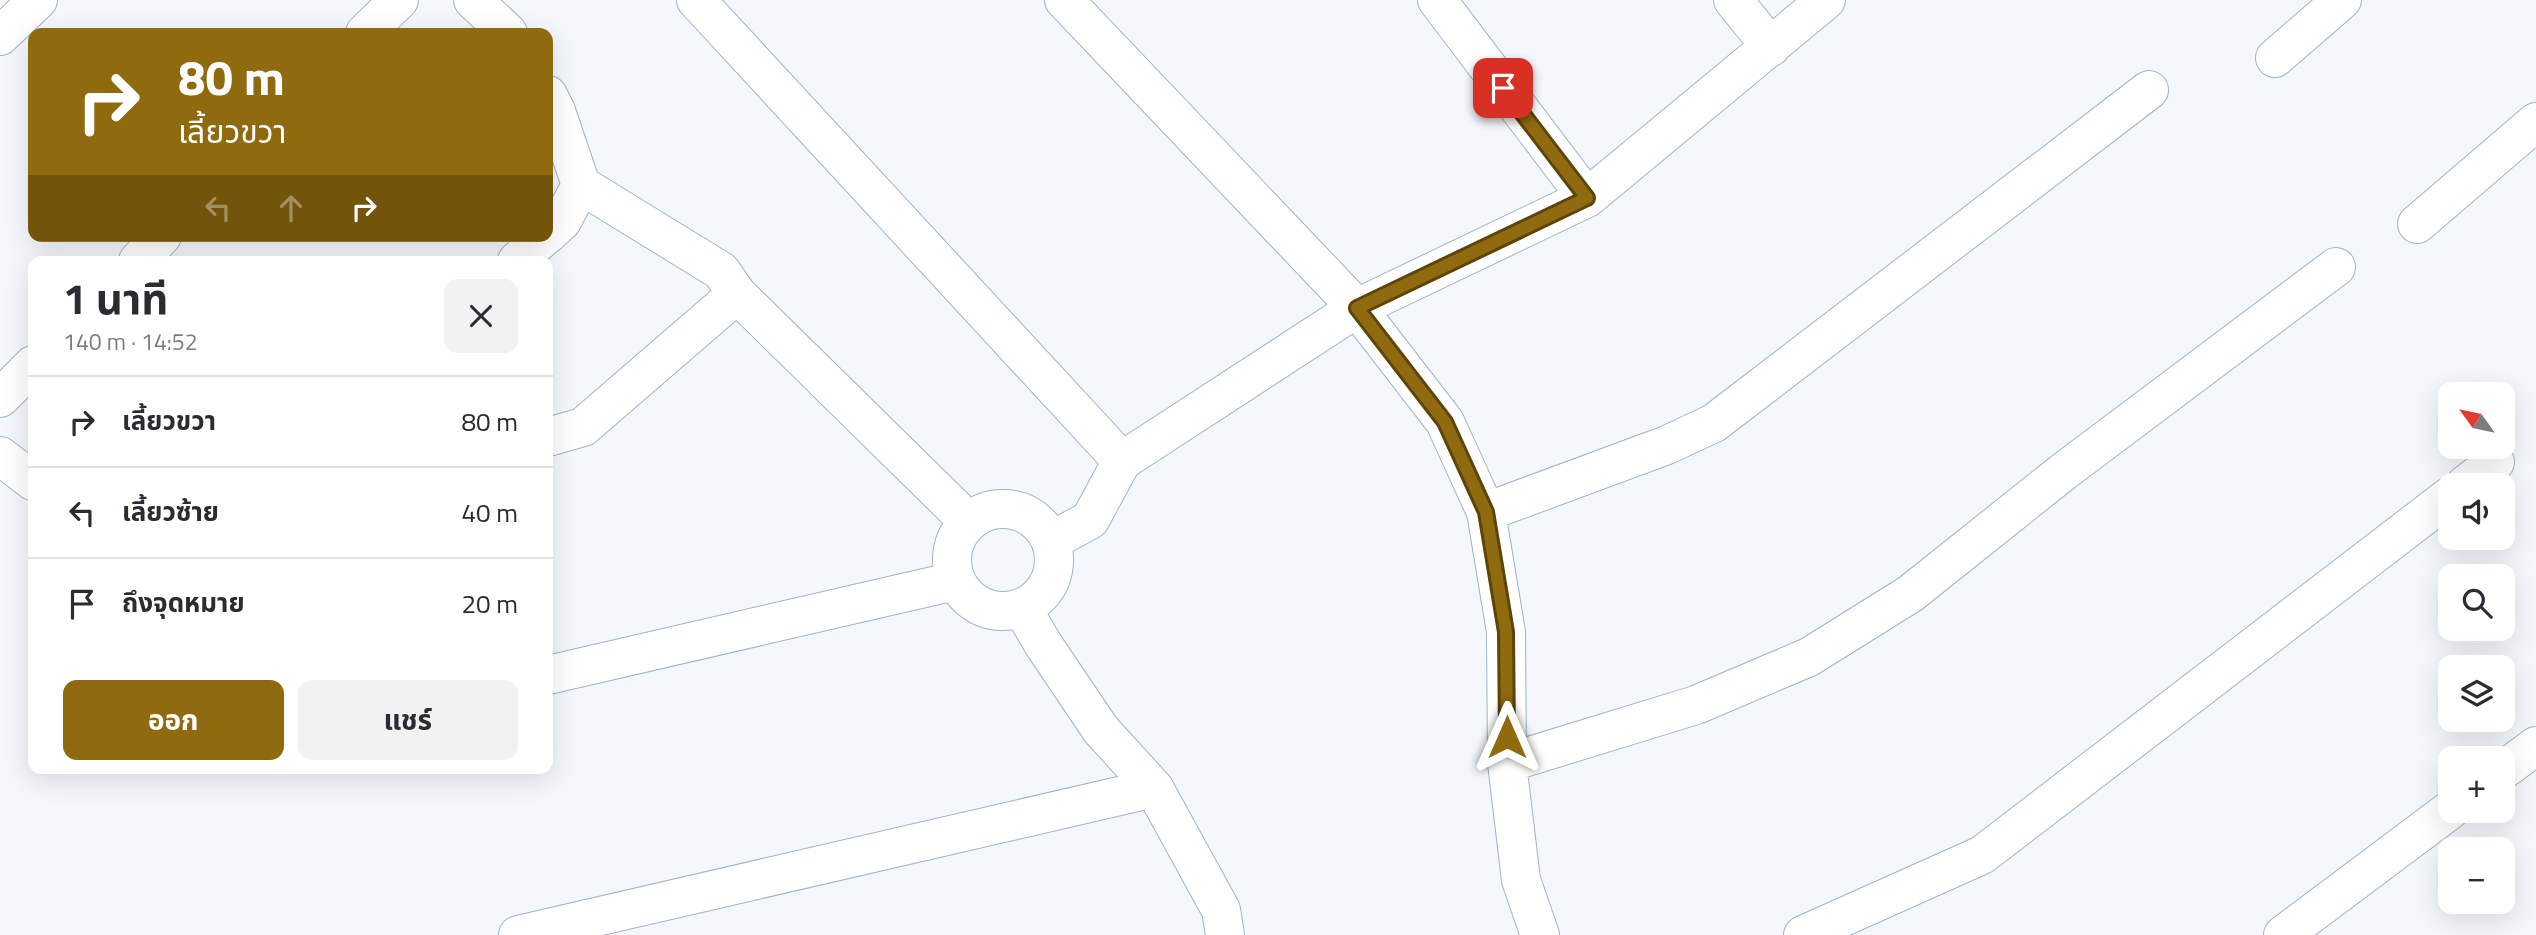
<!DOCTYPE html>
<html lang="th">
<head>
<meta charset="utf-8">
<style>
  body { margin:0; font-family:"Titillium Web","Noto Sans Thai",sans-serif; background:#f2f2f3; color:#2b2b33; height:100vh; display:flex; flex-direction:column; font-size:26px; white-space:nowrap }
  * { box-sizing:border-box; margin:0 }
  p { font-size:23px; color:#7c7c81 }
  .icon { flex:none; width:38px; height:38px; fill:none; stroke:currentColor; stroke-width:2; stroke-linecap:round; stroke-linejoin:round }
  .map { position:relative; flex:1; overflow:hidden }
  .drawer { position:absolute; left:28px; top:256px; width:525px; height:518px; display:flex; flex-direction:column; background:#fff; border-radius:14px; box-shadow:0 7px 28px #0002 }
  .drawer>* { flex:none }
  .guide { position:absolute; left:28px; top:28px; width:525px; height:214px; border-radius:14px; box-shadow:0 7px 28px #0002; background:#8f6a0e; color:#fff; overflow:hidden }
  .needle { width:46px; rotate:303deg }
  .tools { position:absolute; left:2438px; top:382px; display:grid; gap:14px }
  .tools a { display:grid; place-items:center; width:77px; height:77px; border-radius:14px; background:#fff; box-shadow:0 7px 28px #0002; font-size:35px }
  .pin { position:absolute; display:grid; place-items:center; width:60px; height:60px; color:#fff; margin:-30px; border-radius:14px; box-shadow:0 4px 10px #0006 }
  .me { position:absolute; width:77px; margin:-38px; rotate:0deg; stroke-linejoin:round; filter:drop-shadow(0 0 5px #0008) }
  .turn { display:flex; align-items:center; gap:24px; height:147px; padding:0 35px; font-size:32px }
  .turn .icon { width:91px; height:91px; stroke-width:2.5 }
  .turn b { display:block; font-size:49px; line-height:60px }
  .lanes { display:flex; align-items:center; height:66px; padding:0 35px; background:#0003; justify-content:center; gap:35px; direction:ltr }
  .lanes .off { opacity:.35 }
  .round { display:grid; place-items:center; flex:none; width:74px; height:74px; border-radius:14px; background:#f2f2f3 }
  .summary { display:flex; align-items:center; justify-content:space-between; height:119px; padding:0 35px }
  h1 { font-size:42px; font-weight:700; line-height:52px }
  .cta { display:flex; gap:14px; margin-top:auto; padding:14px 35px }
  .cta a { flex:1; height:80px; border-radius:14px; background:#8f6a0e; color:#fff; font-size:28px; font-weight:700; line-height:80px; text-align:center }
  .cta a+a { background:#f2f2f3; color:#2b2b33 }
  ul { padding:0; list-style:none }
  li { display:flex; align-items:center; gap:21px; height:91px; padding:0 35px; border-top:2px solid #e1e1e2 }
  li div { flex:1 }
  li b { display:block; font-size:26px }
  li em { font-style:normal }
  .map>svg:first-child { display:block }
</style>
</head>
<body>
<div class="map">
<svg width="2536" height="935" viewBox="0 0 2536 935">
  <rect width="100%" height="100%" fill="#f4f8fd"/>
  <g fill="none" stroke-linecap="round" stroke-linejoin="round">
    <g stroke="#9fb3c8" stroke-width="40">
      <path id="minor" d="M473,0L508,33
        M696,0L1122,461
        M1064,0L1357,308L1445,422L1486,512L1506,632L1507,763L1521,880L1540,935
        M1437,0L1587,198
        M1733,0L1771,47
        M365,33L399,0
        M0,36L38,0
        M2275,58L2342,0
        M548,95L556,111L581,185L721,271L737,294L968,521
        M2417,224L2536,122
        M548,234L562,221L581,185
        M138,261L162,236
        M517,261L545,236
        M0,398L33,365
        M548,437L583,427L737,294
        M0,456L33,481
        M2465,485L2495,462
        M952 560a51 51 0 1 1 102 0a51 51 0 1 1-102 0Z
        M1486,512L1667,445L1714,423L2149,90
        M1051,541L1090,520L1122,461L1357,308L1587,198L1826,0
        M1022,608L1043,644L1101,730L1154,788L1221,910L1225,935
        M548,675L955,581
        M1507,763L1696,705L1809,657L1910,594L2063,472L2336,267
        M2502,771L2536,746
        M518,935L1154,788
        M1803,935L1982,855L2450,496
        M2283,935L2450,810"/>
    </g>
    <use href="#minor" stroke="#fff" stroke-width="38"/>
  </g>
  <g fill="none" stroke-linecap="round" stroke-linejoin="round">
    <g stroke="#5d4509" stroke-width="18">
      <path id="route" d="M1503,88L1587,198L1357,308L1445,422L1486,512L1506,632L1507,737"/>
    </g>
    <use href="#route" stroke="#8f6a0e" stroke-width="12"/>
  </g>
</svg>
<div class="tools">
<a><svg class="needle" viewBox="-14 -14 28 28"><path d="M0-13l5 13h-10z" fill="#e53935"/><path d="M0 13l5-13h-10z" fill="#7c7c81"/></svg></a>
<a><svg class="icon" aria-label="sound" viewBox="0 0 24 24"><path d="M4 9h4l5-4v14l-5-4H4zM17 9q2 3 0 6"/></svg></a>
<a><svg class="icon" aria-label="search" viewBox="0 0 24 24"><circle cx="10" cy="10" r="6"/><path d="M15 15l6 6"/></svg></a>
<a><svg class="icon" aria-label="layers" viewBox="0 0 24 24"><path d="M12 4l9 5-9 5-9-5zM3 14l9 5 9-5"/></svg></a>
<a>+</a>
<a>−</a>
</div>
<div class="pin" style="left:1503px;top:88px;background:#d93025"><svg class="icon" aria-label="arrive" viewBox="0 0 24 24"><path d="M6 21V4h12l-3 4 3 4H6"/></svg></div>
<svg class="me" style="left:1507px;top:737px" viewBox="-20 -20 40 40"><path d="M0-17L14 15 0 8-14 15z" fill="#8f6a0e" stroke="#fff" stroke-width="4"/></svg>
<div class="guide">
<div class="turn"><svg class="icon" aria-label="right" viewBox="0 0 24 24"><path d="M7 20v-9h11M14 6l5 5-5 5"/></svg><div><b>80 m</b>เลี้ยวขวา</div></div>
<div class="lanes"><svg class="icon off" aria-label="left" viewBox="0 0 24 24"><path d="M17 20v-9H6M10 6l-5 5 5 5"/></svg><svg class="icon off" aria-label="ahead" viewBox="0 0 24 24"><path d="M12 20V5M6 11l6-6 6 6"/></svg><svg class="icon" aria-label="right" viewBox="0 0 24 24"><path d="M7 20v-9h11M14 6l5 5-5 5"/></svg></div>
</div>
<section class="drawer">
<div class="summary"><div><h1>1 นาที</h1><p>140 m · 14:52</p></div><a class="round"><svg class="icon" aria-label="close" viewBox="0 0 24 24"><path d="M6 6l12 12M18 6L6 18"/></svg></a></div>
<ul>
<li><svg class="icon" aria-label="right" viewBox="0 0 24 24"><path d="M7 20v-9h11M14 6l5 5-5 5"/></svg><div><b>เลี้ยวขวา</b></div><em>80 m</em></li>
<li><svg class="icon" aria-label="left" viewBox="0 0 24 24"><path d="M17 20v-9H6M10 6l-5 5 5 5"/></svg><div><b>เลี้ยวซ้าย</b></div><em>40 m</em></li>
<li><svg class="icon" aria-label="arrive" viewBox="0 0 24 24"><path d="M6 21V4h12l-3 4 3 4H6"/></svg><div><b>ถึงจุดหมาย</b></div><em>20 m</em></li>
</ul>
<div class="cta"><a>ออก</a><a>แชร์</a></div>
</section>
</div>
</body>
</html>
